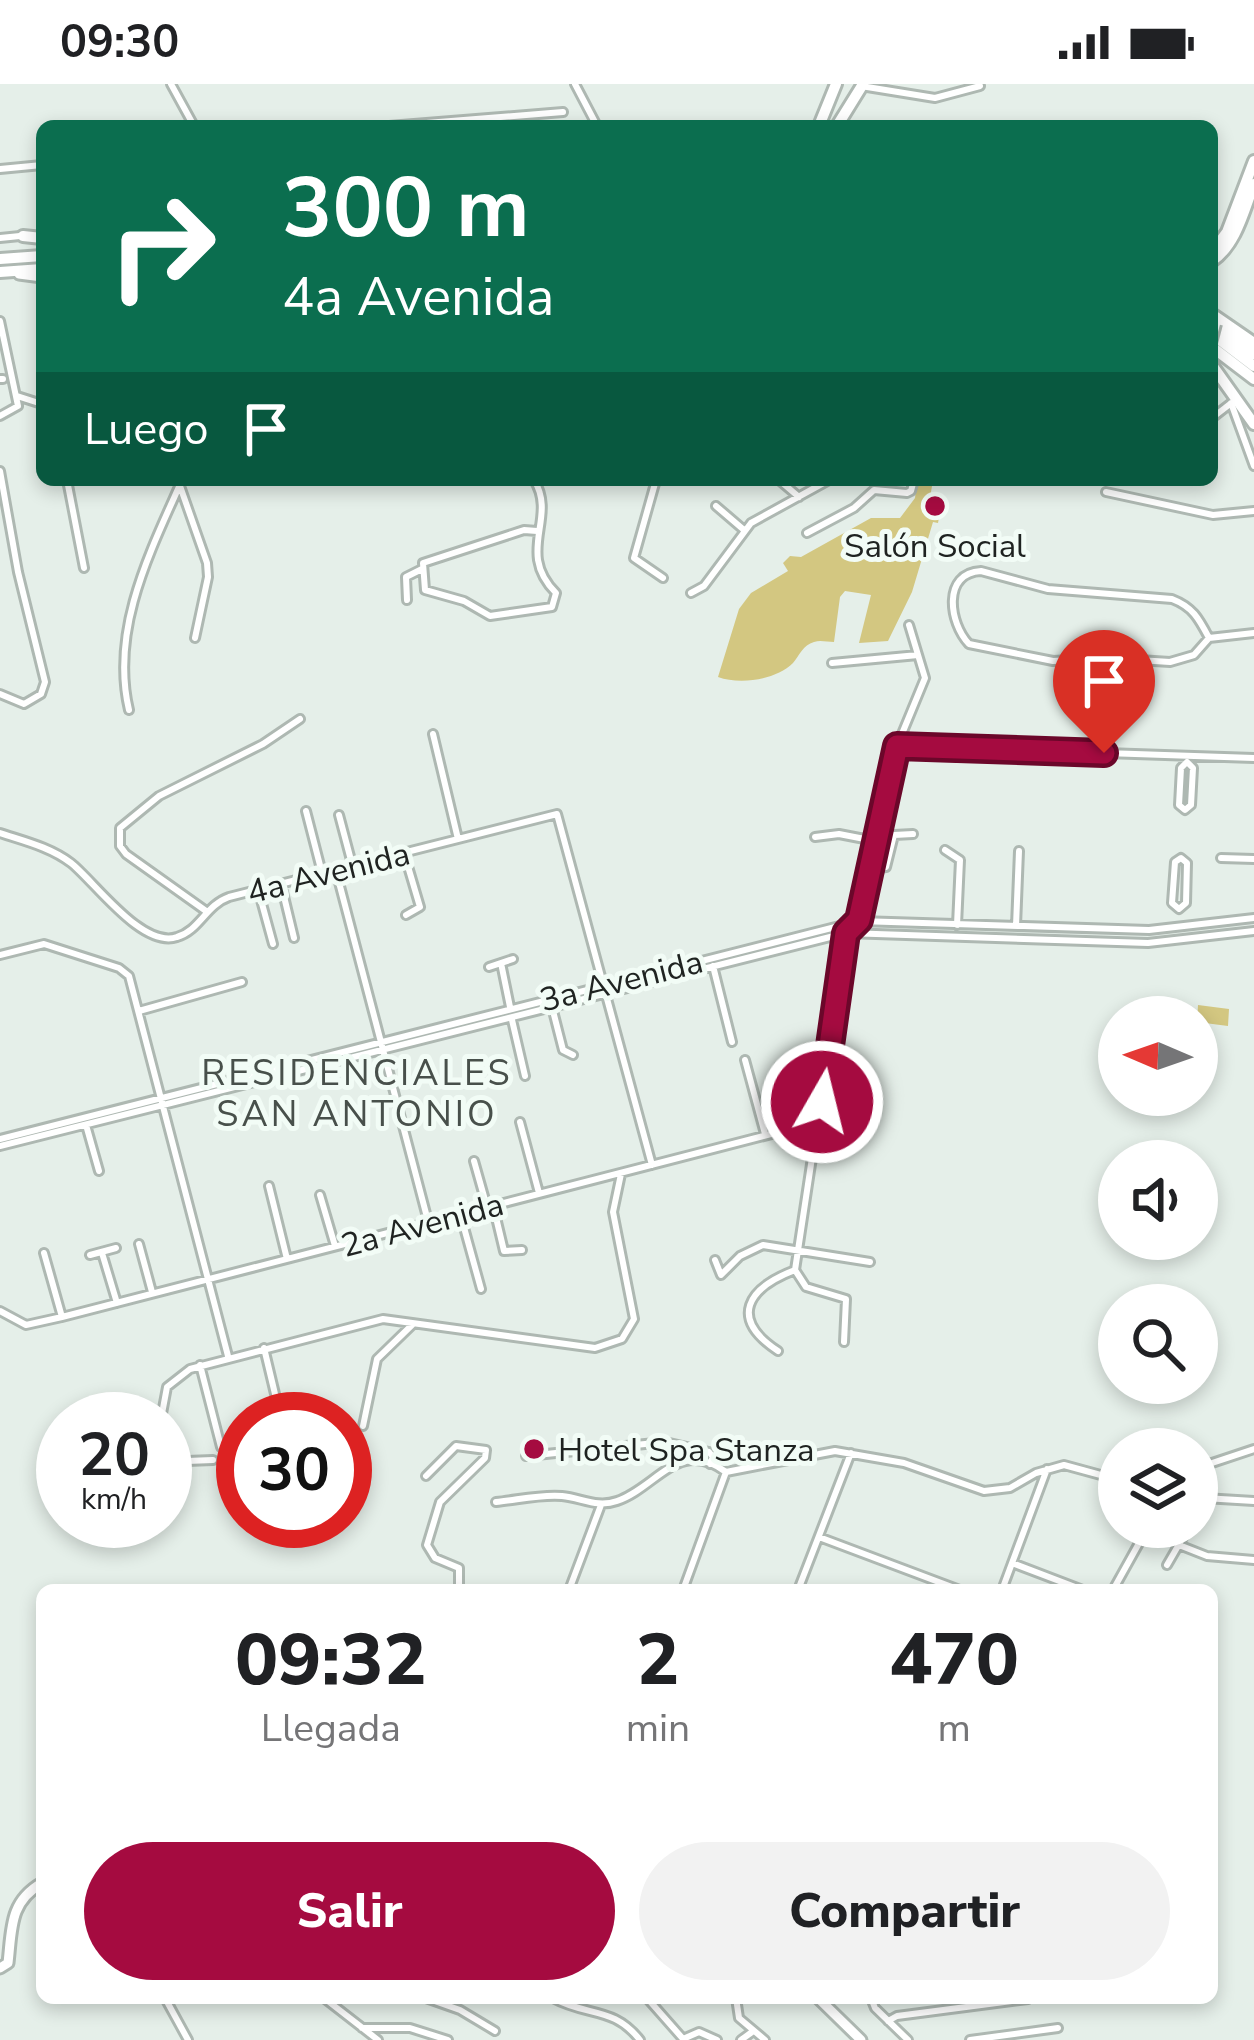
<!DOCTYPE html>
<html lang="es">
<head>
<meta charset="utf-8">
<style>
  body { margin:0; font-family:"Nunito Sans",sans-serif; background:#f2f2f2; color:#202124; height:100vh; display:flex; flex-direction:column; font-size:45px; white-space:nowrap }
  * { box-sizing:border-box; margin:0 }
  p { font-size:39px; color:#757577 }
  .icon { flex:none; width:66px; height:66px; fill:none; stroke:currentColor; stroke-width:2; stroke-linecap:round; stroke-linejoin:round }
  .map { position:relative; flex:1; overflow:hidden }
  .details { position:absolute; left:36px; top:1500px; width:1182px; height:420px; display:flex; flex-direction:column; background:#fff; border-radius:18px; box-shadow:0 6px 18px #0003 }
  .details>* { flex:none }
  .banner { position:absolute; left:36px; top:36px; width:1182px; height:366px; border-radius:18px; box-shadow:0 6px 18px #0003; background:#0b6e4f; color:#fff; overflow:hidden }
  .needle { width:78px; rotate:272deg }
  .buttons { position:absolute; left:1098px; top:912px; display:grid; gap:24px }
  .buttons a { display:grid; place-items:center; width:120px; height:120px; border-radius:50%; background:#fff; box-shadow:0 6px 18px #0003; font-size:60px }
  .speed { position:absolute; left:36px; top:1308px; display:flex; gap:24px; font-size:60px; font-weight:700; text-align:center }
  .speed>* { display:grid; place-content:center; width:156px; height:156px; border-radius:50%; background:#fff; box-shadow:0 6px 18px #0003; line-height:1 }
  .speed small { font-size:30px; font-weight:400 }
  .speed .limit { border:18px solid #d22; background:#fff; color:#111 }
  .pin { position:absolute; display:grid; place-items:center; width:102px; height:102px; color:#fff; margin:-123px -51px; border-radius:50% 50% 50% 0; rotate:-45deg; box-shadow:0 0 12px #0007 }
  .pin .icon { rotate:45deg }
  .me { position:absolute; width:132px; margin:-66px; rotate:8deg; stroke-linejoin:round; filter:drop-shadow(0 0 9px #0008) }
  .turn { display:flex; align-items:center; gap:42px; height:252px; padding:0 48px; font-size:54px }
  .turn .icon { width:156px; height:156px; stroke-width:2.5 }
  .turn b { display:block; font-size:84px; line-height:102px }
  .then { display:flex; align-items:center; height:114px; padding:0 48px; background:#0003; gap:24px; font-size:45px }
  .eta { display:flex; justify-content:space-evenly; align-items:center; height:204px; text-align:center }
  .eta b { font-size:72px; font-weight:800; line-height:84px }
  .button { display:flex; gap:24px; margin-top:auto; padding:24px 48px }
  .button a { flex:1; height:138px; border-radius:72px; background:#a50b40; color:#fff; font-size:48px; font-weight:800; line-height:138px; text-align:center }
  .button a+a { background:#f2f2f2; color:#202124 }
  .status { display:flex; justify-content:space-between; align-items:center; height:84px; padding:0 60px; background:#fff; direction:ltr }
  .status svg { height:33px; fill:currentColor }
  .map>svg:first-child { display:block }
</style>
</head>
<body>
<div class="status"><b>09:30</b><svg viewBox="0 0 49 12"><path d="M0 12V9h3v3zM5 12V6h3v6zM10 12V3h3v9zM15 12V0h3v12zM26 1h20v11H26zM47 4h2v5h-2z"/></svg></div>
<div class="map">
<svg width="1254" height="1956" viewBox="0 0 1254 1956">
  <rect width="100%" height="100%" fill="#e5efe9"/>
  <path fill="#d3c781" d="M917,396H933L928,426L940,428L938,439L933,438L912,508L888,557L859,559L871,511L845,507L840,513L834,558C827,558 820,556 814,558C803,561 799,572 793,579C776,596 740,601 718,593L739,525L751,509L788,487L783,479L790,472L801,473L871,434H900L915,414Z
    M1198,921L1229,925L1228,942L1197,938Z"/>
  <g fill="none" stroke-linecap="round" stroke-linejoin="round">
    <g stroke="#aeb8b2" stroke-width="12">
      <path id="minor" d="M171,0L194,42
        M575,0L597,42
        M861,2L935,14L980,2
        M389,42L563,28
        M0,85L42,81
        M0,154L20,152
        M0,237L18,322L0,332
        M0,295H3
        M17,312L42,320
        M1231,319L1254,382
        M1212,334L1230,320
        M0,387L18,488L45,598L41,610L24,620L0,610
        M67,396L84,484
        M534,396C558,434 515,468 556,509L552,523L490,532L464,517L425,506L423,479L524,446L537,447
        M656,396L634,474L663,494
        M779,396L799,413
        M180,402L207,479L208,493L195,554
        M1106,408L1213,431L1254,427
        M716,422L744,446
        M807,449L854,424L874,406L907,409L911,407L914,396
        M691,509L704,502L751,439L829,396
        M407,516L406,493L422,485
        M1209,554C1199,535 1193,523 1172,515L1048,505L981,487C942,489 949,539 969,560L1053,577L1107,574L1170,578L1194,571L1209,554L1254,549
        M832,579L918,571
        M129,626C110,546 150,468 182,396
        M433,650L458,755
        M898,662L1254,674
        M1187,678L1193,684L1191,721L1185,726L1179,721L1181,684Z
        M306,727L322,789
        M339,731L352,780
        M0,749C24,757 50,763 71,779C94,797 142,865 177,853C199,847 206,821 229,813L557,730L652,1081
        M815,753L839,750L875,757
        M945,766L960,776L957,841
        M404,769L420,823L406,831
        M1181,774L1187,779L1186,819L1179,825L1172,819L1175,778Z
        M1221,774L1254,775
        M872,785L886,783L894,751L913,750
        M336,787L428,1137
        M281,800L294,854
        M258,805L273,860
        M206,827L126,770L120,762V744L159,712L263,660L300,635
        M1016,842L1019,767
        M0,871L44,860L119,884L129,892L228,1272
        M501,879L510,923
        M713,882L732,958
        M489,883L513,875
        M552,923L563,966L573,971
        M139,927L242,898
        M512,936L525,992
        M745,976L765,1050
        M520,1038L539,1109
        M86,1041L99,1087
        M0,1055L859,837L1149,846L1254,834
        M0,1062L846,849L1148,859L1254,847
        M474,1077L487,1123
        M269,1102L287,1175
        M320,1111L335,1162
        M493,1121L504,1167L522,1166
        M460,1129L481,1205
        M139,1160L152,1208
        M44,1169L62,1233
        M102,1169L117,1219
        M90,1171L116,1164
        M715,1176L721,1191L740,1172L763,1161L870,1178
        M0,1227L26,1241L62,1233L818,1038
        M844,1258L846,1215L806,1203L795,1186L846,849L859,837L897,662L925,594L909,541
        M264,1264L281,1335
        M778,1267C728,1234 748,1204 795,1186
        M200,1281L221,1363
        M161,1335L167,1303L190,1285L383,1235L595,1264L622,1255L634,1235L613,1128L621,1090
        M363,1342L377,1275L413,1240
        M165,1353L187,1377L213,1376
        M526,1372L665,1358L709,1368L713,1373L710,1380
        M1197,1384L1254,1365
        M726,1388L835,1367L904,1379L984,1407L1010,1404L1036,1389L1064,1381L1119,1396
        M426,1392L456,1362L486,1366L485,1374L440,1418L427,1461L435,1474L459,1484V1506
        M1197,1402L1204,1414L1254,1417
        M496,1418C517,1416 541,1410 562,1412C582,1414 597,1424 617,1417C656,1404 679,1353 726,1388
        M1197,1428L1204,1414
        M819,1453L960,1506
        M1179,1461L1207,1472L1254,1476
        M1012,1479L1083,1506
        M1167,1481L1189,1443
        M569,1506L601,1421
        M683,1506L726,1388
        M798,1506L851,1369
        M1002,1506L1047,1385
        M1113,1506L1148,1443
        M165,1914L188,1956
        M324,1914L378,1956
        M426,1914L460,1926L495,1947
        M553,1914C588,1933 613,1922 640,1956
        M647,1914L684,1956
        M736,1914L739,1934L765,1956
        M871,1914L875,1924L908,1956
        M888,1937L897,1932L1028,1915
        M362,1944H410L448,1956
        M683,1955L699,1948L717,1956
        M741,1956L752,1948
        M970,1956L1058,1944"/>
    </g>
    <g stroke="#aeb8b2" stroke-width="15">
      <path id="tertiary" d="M19,190L42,193
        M0,1884L8,1879C12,1845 9,1818 42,1799
        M818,1914L861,1956"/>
    </g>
    <g stroke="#aeb8b2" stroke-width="16">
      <path id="primary" d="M819,42L836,0
        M837,42L863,0
        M1212,168L1227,148L1254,77
        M1212,177C1236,161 1244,126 1254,100
        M1212,281L1254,340"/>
    </g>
    <g stroke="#aeb8b2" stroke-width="16">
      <path id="trunk" d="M23,152L42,154
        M0,175L42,172
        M0,188L42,185
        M1212,230L1254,259
        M1212,239L1254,270
        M1212,250L1254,282
        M1212,263L1254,295"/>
    </g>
    <use href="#minor" stroke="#fff" stroke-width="6"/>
    <use href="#tertiary" stroke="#fff" stroke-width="9"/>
    <use href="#primary" stroke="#fff" stroke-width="10"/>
    <use href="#trunk" stroke="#fff" stroke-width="10"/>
    <g stroke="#aeb8b2" stroke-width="12" stroke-linecap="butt">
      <path id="minor-bridge" d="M1212,259L1217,240"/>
    </g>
    <use href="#minor-bridge" stroke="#fff" stroke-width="6"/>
  </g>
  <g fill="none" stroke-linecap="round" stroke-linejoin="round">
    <g stroke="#6b072a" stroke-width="30">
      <path id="route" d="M822,1018L846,849L859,836L897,662L1104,669"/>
    </g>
    <use href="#route" stroke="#a50b40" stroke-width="21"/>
  </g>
  <g fill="#a50b40" stroke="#f2fcf6" stroke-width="4.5">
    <circle cx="935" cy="422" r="12"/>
    <circle cx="534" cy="1365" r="12"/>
  </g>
  <g text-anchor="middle" stroke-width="10" stroke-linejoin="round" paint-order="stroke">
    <g font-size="33" fill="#1f2321" stroke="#f2fcf6">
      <text x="935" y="473">Salón Social</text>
      <text x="558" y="1377" text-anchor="start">Hotel Spa Stanza</text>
    </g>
    <g font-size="33" fill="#1f2321" stroke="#f2fcf6">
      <text transform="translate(328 788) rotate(-14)" y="12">4a Avenida</text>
      <text transform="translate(621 896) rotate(-14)" y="12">3a Avenida</text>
      <text transform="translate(422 1140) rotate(-15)" y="12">2a Avenida</text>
    </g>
    <g font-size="36" letter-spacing="3" fill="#48504b" stroke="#f2fcf6">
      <text x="357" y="1001">RESIDENCIALES<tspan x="357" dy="41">SAN ANTONIO</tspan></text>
    </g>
  </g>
</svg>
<div class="buttons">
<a><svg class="needle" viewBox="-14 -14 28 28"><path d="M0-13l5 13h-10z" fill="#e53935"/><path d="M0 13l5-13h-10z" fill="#757577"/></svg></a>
<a><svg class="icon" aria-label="sound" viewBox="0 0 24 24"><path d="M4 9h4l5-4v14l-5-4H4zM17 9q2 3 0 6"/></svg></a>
<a><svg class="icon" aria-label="search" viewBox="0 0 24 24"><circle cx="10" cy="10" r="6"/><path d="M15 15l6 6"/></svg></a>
<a><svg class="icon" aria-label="layers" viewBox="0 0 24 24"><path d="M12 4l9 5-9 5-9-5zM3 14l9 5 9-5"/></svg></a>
</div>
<div class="speed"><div>20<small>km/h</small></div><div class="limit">30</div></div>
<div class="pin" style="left:1104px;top:669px;background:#d93025"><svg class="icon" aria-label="arrive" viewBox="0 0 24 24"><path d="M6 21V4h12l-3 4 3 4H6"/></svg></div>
<svg class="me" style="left:822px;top:1018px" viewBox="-20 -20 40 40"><circle r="17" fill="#a50b40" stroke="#fff" stroke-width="3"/><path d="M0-11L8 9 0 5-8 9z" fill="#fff"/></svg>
<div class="banner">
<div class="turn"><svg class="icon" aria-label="right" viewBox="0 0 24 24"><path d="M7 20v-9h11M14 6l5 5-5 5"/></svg><div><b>300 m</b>4a Avenida</div></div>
<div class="then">Luego<svg class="icon" aria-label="arrive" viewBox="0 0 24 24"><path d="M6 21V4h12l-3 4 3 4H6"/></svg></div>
</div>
<section class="details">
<div class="eta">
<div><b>09:32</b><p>Llegada</p></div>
<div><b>2</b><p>min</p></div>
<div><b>470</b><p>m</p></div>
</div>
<div class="button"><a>Salir</a><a>Compartir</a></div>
</section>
</div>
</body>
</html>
